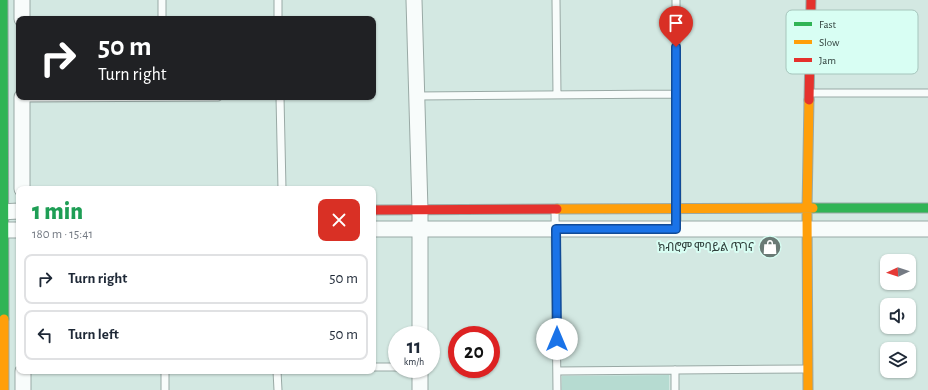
<!DOCTYPE html>
<html lang="en">
<head>
<meta charset="utf-8">
<style>
  body { margin:0; font-family:"Alegreya Sans","Noto Sans Ethiopic",sans-serif; background:#f6f6f7; color:#1f2937; height:100vh; display:flex; flex-direction:column; font-size:15px; white-space:nowrap }
  * { box-sizing:border-box; margin:0 }
  p { font-size:13px; color:#747a83 }
  .icon { flex:none; width:22px; height:22px; fill:none; stroke:currentColor; stroke-width:2; stroke-linecap:round; stroke-linejoin:round }
  .map { position:relative; flex:1; overflow:hidden }
  .panel { position:absolute; left:16px; top:186px; width:360px; height:188px; display:flex; flex-direction:column; background:#fff; border-radius:8px; box-shadow:0 1px 3px #0004 }
  .panel>* { flex:none }
  .hud { position:absolute; left:16px; top:16px; width:360px; height:84px; border-radius:8px; box-shadow:0 1px 3px #0004; background:#202124; color:#fff; overflow:hidden }
  .needle { width:26px; rotate:267deg }
  .buttons { position:absolute; left:880px; top:254px; display:grid; gap:8px }
  .buttons a { display:grid; place-items:center; width:36px; height:36px; border-radius:8px; background:#fff; box-shadow:0 1px 3px #0004; font-size:20px }
  .speed { position:absolute; left:388px; top:326px; display:flex; gap:8px; font-size:20px; font-weight:700; text-align:center }
  .speed>* { display:grid; place-content:center; width:52px; height:52px; border-radius:50%; background:#fff; box-shadow:0 1px 3px #0004; line-height:1 }
  .speed small { font-size:10px; font-weight:400 }
  .speed .limit { border:6px solid #d22; background:#fff; color:#111 }
  .pin { position:absolute; display:grid; place-items:center; width:34px; height:34px; color:#fff; margin:-41px -17px; border-radius:50% 50% 50% 0; rotate:-45deg; box-shadow:0 0 4px #0007 }
  .pin .icon { rotate:45deg }
  .me { position:absolute; width:44px; margin:-22px; rotate:0deg; stroke-linejoin:round; filter:drop-shadow(0 0 3px #0008) }
  .turn { display:flex; align-items:center; gap:14px; height:84px; padding:0 16px; font-size:18px }
  .turn .icon { width:52px; height:52px; stroke-width:2.5 }
  .turn b { display:block; font-size:28px; line-height:34px }
  .round { display:grid; place-items:center; flex:none; width:42px; height:42px; border-radius:8px; background:#f6f6f7 }
  .headline { display:flex; align-items:center; justify-content:space-between; height:68px; padding:0 16px }
  h1 { font-size:24px; font-weight:800; line-height:30px; color:#1e9e55 }
  ul { padding:0; list-style:none }
  li { display:flex; align-items:center; gap:12px; height:50px; margin:0 8px 6px; padding:0 8px; border:2px solid #e0e1e3; border-radius:8px }
  li div { flex:1 }
  li b { display:block; font-size:15px }
  li em { font-style:normal }
  .map>svg:first-child { display:block }
</style>
</head>
<body>
<div class="map">
<svg width="928" height="390" viewBox="0 0 928 390">
  <rect width="100%" height="100%" fill="#d3e8e2"/>
  <path fill="#b6dbd1" d="M669,375V390H562V376Z"/>
  <g fill="none" stroke-linecap="round" stroke-linejoin="round">
    <g stroke="#99a9a5" stroke-width="9">
      <path id="lane" d="M162,0V19
        M278,0V19
        M556,0L557,95
        M676,0L677,229
        M810,93H928
        M416,96L676,94
        M280,97L282,189
        M22,98L218,97
        M555,210L557,390
        M373,367H397
        M675,370V390
        M165,371V390
        M277,371L278,390
        M557,371L807,369"/>
    </g>
    <g stroke="#99a9a5" stroke-width="17">
      <path id="street" d="M22,0V19
        M414,0L420,210V335
        M22,189V97
        M0,212L19,211
        M373,229H928
        M0,230H19
        M420,369V390
        M23,371V390"/>
    </g>
    <g stroke="#99a9a5" stroke-width="11">
      <path id="fast" d="M3,0L4,319
        M813,208H928"/>
    </g>
    <g stroke="#99a9a5" stroke-width="11">
      <path id="slow" d="M557,209L813,208
        M4,319V390
        M808,390L807,209L809,100"/>
    </g>
    <g stroke="#99a9a5" stroke-width="11">
      <path id="jam" d="M809,100L811,0
        M373,210L557,209"/>
    </g>
    <use href="#lane" stroke="#f8fcfb" stroke-width="7"/>
    <use href="#street" stroke="#f8fcfb" stroke-width="15"/>
    <use href="#fast" stroke="#30b455" stroke-width="9"/>
    <use href="#slow" stroke="#ff9f0a" stroke-width="9"/>
    <use href="#jam" stroke="#e5322d" stroke-width="9"/>
  </g>
  <g fill="none" stroke-linecap="round" stroke-linejoin="round">
    <g stroke="#114b97" stroke-width="10">
      <path id="route" d="M557,339L556,229H676V47"/>
    </g>
    <use href="#route" stroke="#1a73e8" stroke-width="7"/>
  </g>
  <defs>
    <g id="shop-disc" transform="scale(1.15)"><circle r="9.5" fill="#697a75" stroke="#d8fef3"/><path d="M-5-2.5h2.3a2.7 3.5 0 0 1 5.4 0H5L5.5 6h-11ZM-1.5-2.5h3a1.5 2.3 0 0 0-3 0Z" fill="#fff"/></g>
  </defs>
  <g fill-rule="evenodd">
    <use href="#shop-disc" x="770" y="247"/>
  </g>
  <g text-anchor="middle" stroke-width="4" stroke-linejoin="round" paint-order="stroke">
    <g font-size="12" fill="#303f3b" stroke="#d8fef3" text-anchor="end">
      <text x="754" y="251">ክብሮም ሞባይል ጥገና</text>
    </g>
  </g>
  <rect x="786" y="10" width="132" height="64" rx="6" fill="#d8fef3" stroke="#a6c5bc" stroke-width="1"/>
  <rect x="794" y="22" width="18" height="4" fill="#30b455"/>
  <rect x="794" y="40" width="18" height="4" fill="#ff9f0a"/>
  <rect x="794" y="58" width="18" height="4" fill="#e5322d"/>
  <g font-size="11" fill="#303f3b">
    <text x="819" y="28">Fast</text>
    <text x="819" y="46">Slow</text>
    <text x="819" y="64">Jam</text>
  </g>
</svg>
<div class="buttons">
<a><svg class="needle" viewBox="-14 -14 28 28"><path d="M0-13l5 13h-10z" fill="#e53935"/><path d="M0 13l5-13h-10z" fill="#747a83"/></svg></a>
<a><svg class="icon" aria-label="sound" viewBox="0 0 24 24"><path d="M4 9h4l5-4v14l-5-4H4zM17 9q2 3 0 6"/></svg></a>
<a><svg class="icon" aria-label="layers" viewBox="0 0 24 24"><path d="M12 4l9 5-9 5-9-5zM3 14l9 5 9-5"/></svg></a>
</div>
<div class="speed"><div>11<small>km/h</small></div><div class="limit">20</div></div>
<div class="pin" style="left:676px;top:47px;background:#d93025"><svg class="icon" aria-label="arrive" viewBox="0 0 24 24"><path d="M6 21V4h12l-3 4 3 4H6"/></svg></div>
<svg class="me" style="left:557px;top:339px" viewBox="-20 -20 40 40"><circle r="19" fill="#fff"/><path d="M0-13L10 11 0 6-10 11z" fill="#1a73e8"/></svg>
<div class="hud">
<div class="turn"><svg class="icon" aria-label="right" viewBox="0 0 24 24"><path d="M7 20v-9h11M14 6l5 5-5 5"/></svg><div><b>50 m</b>Turn right</div></div>
</div>
<section class="panel">
<div class="headline"><div><h1>1 min</h1><p>180 m · 15:41</p></div><a class="round" style="background:#d93025;color:#fff"><svg class="icon" aria-label="close" viewBox="0 0 24 24"><path d="M6 6l12 12M18 6L6 18"/></svg></a></div>
<ul>
<li><svg class="icon" aria-label="right" viewBox="0 0 24 24"><path d="M7 20v-9h11M14 6l5 5-5 5"/></svg><div><b>Turn right</b></div><em>50 m</em></li>
<li><svg class="icon" aria-label="left" viewBox="0 0 24 24"><path d="M17 20v-9H6M10 6l-5 5 5 5"/></svg><div><b>Turn left</b></div><em>50 m</em></li>
</ul>
</section>
</div>
</body>
</html>
